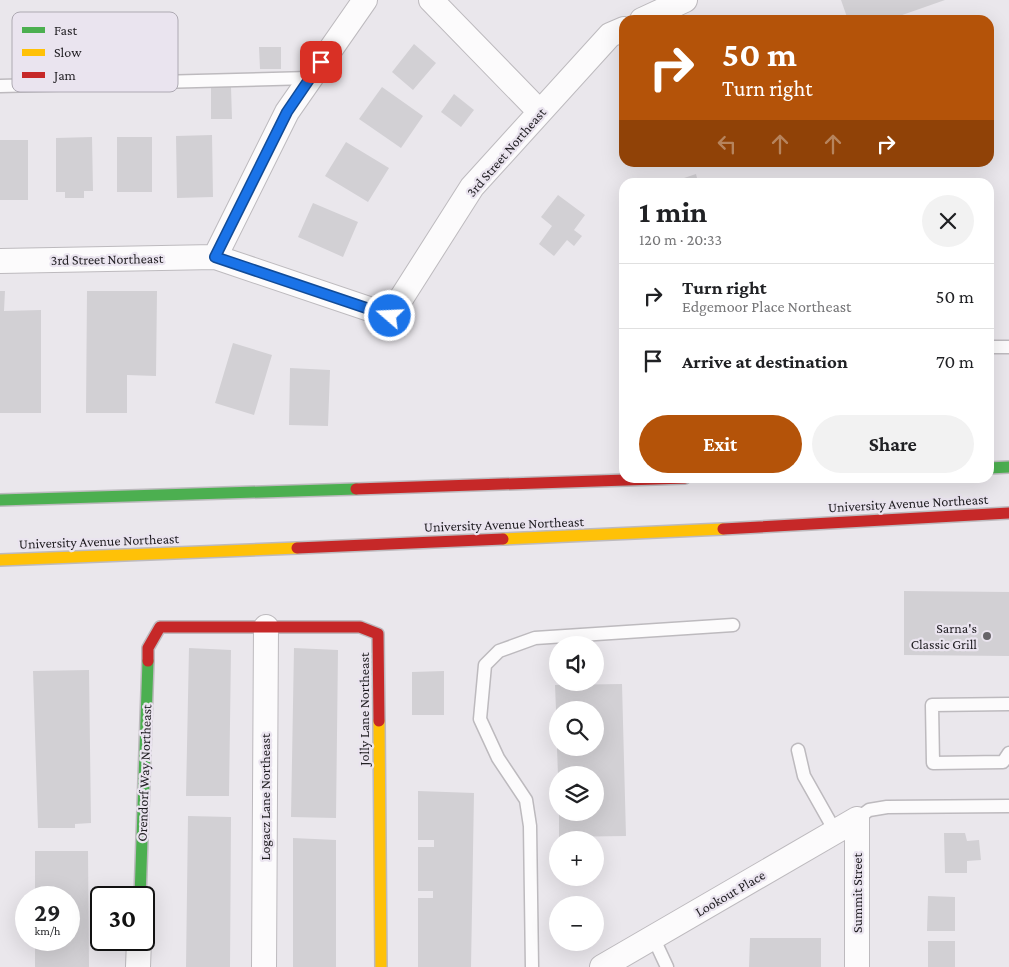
<!DOCTYPE html>
<html lang="en">
<head>
<meta charset="utf-8">
<style>
  body { margin:0; font-family:"Crimson Pro",serif; background:#f2f2f2; color:#202124; height:100vh; display:flex; flex-direction:column; font-size:19px; white-space:nowrap }
  * { box-sizing:border-box; margin:0 }
  p { font-size:16px; color:#757577 }
  .icon { flex:none; width:28px; height:28px; fill:none; stroke:currentColor; stroke-width:2; stroke-linecap:round; stroke-linejoin:round }
  .map { position:relative; flex:1; overflow:hidden }
  .drawer { position:absolute; left:619px; top:178px; width:375px; height:305px; display:flex; flex-direction:column; background:#fff; border-radius:15px; box-shadow:0 5px 20px #0002 }
  .drawer>* { flex:none }
  .guide { position:absolute; left:619px; top:15px; width:375px; height:152px; border-radius:15px; box-shadow:0 5px 20px #0002; background:#b45309; color:#fff; overflow:hidden }
  .controls { position:absolute; left:549px; top:636px; display:grid; gap:10px }
  .controls a { display:grid; place-items:center; width:55px; height:55px; border-radius:50%; background:#fff; box-shadow:0 5px 20px #0002; font-size:25px }
  .speed { position:absolute; left:15px; top:886px; display:flex; gap:10px; font-size:25px; font-weight:700; text-align:center }
  .speed>* { display:grid; place-content:center; width:65px; height:65px; border-radius:50%; background:#fff; box-shadow:0 5px 20px #0002; line-height:1 }
  .speed small { font-size:12px; font-weight:400 }
  .speed .limit { border:2px solid #111; border-radius:8px; background:#fff; color:#111 }
  .pin { position:absolute; display:grid; place-items:center; width:42px; height:42px; color:#fff; margin:-21px; border-radius:10px; box-shadow:0 2px 8px #0006 }
  .me { position:absolute; width:55px; margin:-28px; rotate:289deg; stroke-linejoin:round; filter:drop-shadow(0 0 4px #0008) }
  .turn { display:flex; align-items:center; gap:18px; height:105px; padding:0 20px; font-size:22px }
  .turn .icon { width:65px; height:65px; stroke-width:2.5 }
  .turn b { display:block; font-size:35px; line-height:42px }
  .lanes { display:flex; align-items:center; height:48px; padding:0 20px; background:#0003; justify-content:center; gap:25px; direction:ltr }
  .lanes .off { opacity:.35 }
  .round { display:grid; place-items:center; flex:none; width:52px; height:52px; border-radius:26px; background:#f2f2f2 }
  .overview { display:flex; align-items:center; justify-content:space-between; height:85px; padding:0 20px }
  h1 { font-size:30px; font-weight:700; line-height:38px }
  .primary-button { display:flex; gap:10px; margin-top:auto; padding:10px 20px }
  .primary-button a { flex:1; height:58px; border-radius:30px; background:#b45309; color:#fff; font-size:20px; font-weight:700; line-height:58px; text-align:center }
  .primary-button a+a { background:#f2f2f2; color:#202124 }
  ul { padding:0; list-style:none }
  li { display:flex; align-items:center; gap:15px; height:65px; padding:0 20px; border-top:1px solid #e0e0e0 }
  li div { flex:1 }
  li b { display:block; font-size:19px }
  li em { font-style:normal }
  .map>svg:first-child { display:block }
</style>
</head>
<body>
<div class="map">
<svg width="1009" height="967" viewBox="0 0 1009 967">
  <rect width="100%" height="100%" fill="#eae7ec"/>
  <path fill="#d2d0d4" d="M841,0H945L888,20H848Z
    M414,44L436,63L413,90L392,72Z
    M259,47H281V69H260Z
    M211,87H231L232,119H211Z
    M382,87L423,116L401,148L359,119Z
    M454,94L474,110L461,127L441,112Z
    M212,135L213,197L177,198L176,136Z
    M92,137L93,191H84V198H65V192H56V138Z
    M117,137H152V192H117Z
    M0,140H28V200H0Z
    M346,142L389,168L368,202L325,176Z
    M696,174L698,182H672Z
    M558,195L585,215L574,230L582,236L574,246L567,240L554,256L539,244L552,226L541,217Z
    M313,203L358,222L343,257L298,237Z
    M0,291H5L4,311L41,310V413H0Z
    M87,291H157L156,376L127,375V413H86Z
    M233,343L272,355L254,415L215,403Z
    M290,368L330,370L328,426L289,425Z
    M904,591L1009,592V656L904,655Z
    M189,648L231,650L229,796H186Z
    M294,648L338,650L336,818L291,817Z
    M89,670L91,823L75,824V828H38L33,671Z
    M444,671V715H412V672Z
    M622,684L626,836L559,837V812H595V775H558L557,748H595V710H556L555,685Z
    M418,791L474,793L471,967H418V898H433V891H418V847H434V840H418Z
    M188,816L231,817L230,967H186Z
    M944,833H965L967,841L979,840L981,860L967,861V873H945Z
    M293,838L336,840V967H293Z
    M35,851H88L89,967H35V940H69V898H35Z
    M928,896L955,897V931H927Z
    M750,938H821V967H749Z
    M928,941H955V967H928Z"/>
  <g fill="none" stroke-linecap="round" stroke-linejoin="round">
    <g stroke="#bdbabe" stroke-width="15">
      <path id="lane" d="M0,86L310,78
        M989,347H1009
        M1009,704L932,705L933,763L1003,762L1009,753
        M798,750L804,776L835,831
        M857,819L869,810L887,807L1009,806
        M653,937L667,967
        M532,967L530,826L526,800L498,758L480,719L485,665L499,651L535,638L733,625"/>
    </g>
    <g stroke="#bdbabe" stroke-width="26">
      <path id="street" d="M431,0L540,112
        M642,20L685,0
        M215,257L287,112L365,0
        M0,261L215,257L390,316L472,187L610,35L624,29
        M857,819V967
        M138,967L139,940
        M264,967L266,627
        M602,967L857,819"/>
    </g>
    <g stroke="#bdbabe" stroke-width="14">
      <path id="fast" d="M989,468L1009,467
        M0,500L356,489
        M140,898L148,661"/>
    </g>
    <g stroke="#bdbabe" stroke-width="14">
      <path id="slow" d="M503,539L723,529
        M0,560L297,548
        M379,721L381,967"/>
    </g>
    <g stroke="#bdbabe" stroke-width="14">
      <path id="jam" d="M356,489L685,478
        M723,529L1009,513
        M297,548L503,539
        M148,661V648L160,627H360L378,634L379,721"/>
    </g>
    <use href="#lane" stroke="#fcfbfc" stroke-width="12"/>
    <use href="#street" stroke="#fcfbfc" stroke-width="24"/>
    <use href="#fast" stroke="#4caf50" stroke-width="11"/>
    <use href="#slow" stroke="#ffc107" stroke-width="11"/>
    <use href="#jam" stroke="#c62828" stroke-width="11"/>
  </g>
  <g fill="none" stroke-linecap="round" stroke-linejoin="round">
    <g stroke="#114b97" stroke-width="12">
      <path id="route" d="M321,62L287,112L215,257L390,316"/>
    </g>
    <use href="#route" stroke="#1a73e8" stroke-width="9"/>
  </g>
  <circle fill="#676469" stroke="#eae4ef" stroke-width="2" cx="987" cy="636" r="5"/>
  <g text-anchor="middle" stroke-width="4.5" stroke-linejoin="round" paint-order="stroke">
    <g font-size="14" fill="#201e22" stroke="#eae4ef">
      <text transform="translate(506 152) rotate(-49)" y="5">3rd Street Northeast</text>
      <text transform="translate(107 259) rotate(-1)" y="5">3rd Street Northeast</text>
      <text transform="translate(908 503) rotate(-3)" y="5">University Avenue Northeast</text>
      <text transform="translate(504 524) rotate(-2)" y="5">University Avenue Northeast</text>
      <text transform="translate(99 541) rotate(-2)" y="5">University Avenue Northeast</text>
      <text transform="translate(364 709) rotate(-90)" y="5">Jolly Lane Northeast</text>
      <text transform="translate(144 773) rotate(-88)" y="5">Orendorf Way Northeast</text>
      <text transform="translate(265 797) rotate(-90)" y="5">Logacz Lane Northeast</text>
      <text transform="translate(730 893) rotate(-30)" y="5">Lookout Place</text>
      <text transform="translate(857 893) rotate(-90)" y="5">Summit Street</text>
    </g>
    <g font-size="14" fill="#201e22" stroke="#eae4ef" text-anchor="end">
      <text x="977" y="633">Sarna's<tspan x="977" dy="16">Classic Grill</tspan></text>
    </g>
  </g>
  <rect x="12" y="12" width="166" height="80" rx="8" fill="#eae4ef" stroke="#ada9b2" stroke-width="1"/>
  <rect x="22" y="27" width="23" height="6" fill="#4caf50"/>
  <rect x="22" y="49" width="23" height="7" fill="#ffc107"/>
  <rect x="22" y="72" width="23" height="6" fill="#c62828"/>
  <g font-size="14" fill="#201e22">
    <text x="54" y="35">Fast</text>
    <text x="54" y="57">Slow</text>
    <text x="54" y="80">Jam</text>
  </g>
</svg>
<div class="controls">
<a><svg class="icon" aria-label="sound" viewBox="0 0 24 24"><path d="M4 9h4l5-4v14l-5-4H4zM17 9q2 3 0 6"/></svg></a>
<a><svg class="icon" aria-label="search" viewBox="0 0 24 24"><circle cx="10" cy="10" r="6"/><path d="M15 15l6 6"/></svg></a>
<a><svg class="icon" aria-label="layers" viewBox="0 0 24 24"><path d="M12 4l9 5-9 5-9-5zM3 14l9 5 9-5"/></svg></a>
<a>+</a>
<a>−</a>
</div>
<div class="speed"><div>29<small>km/h</small></div><div class="limit">30</div></div>
<div class="pin" style="left:321px;top:62px;background:#d93025"><svg class="icon" aria-label="arrive" viewBox="0 0 24 24"><path d="M6 21V4h12l-3 4 3 4H6"/></svg></div>
<svg class="me" style="left:390px;top:316px" viewBox="-20 -20 40 40"><circle r="17" fill="#1a73e8" stroke="#fff" stroke-width="3"/><path d="M0-11L8 9 0 5-8 9z" fill="#fff"/></svg>
<div class="guide">
<div class="turn"><svg class="icon" aria-label="right" viewBox="0 0 24 24"><path d="M7 20v-9h11M14 6l5 5-5 5"/></svg><div><b>50 m</b>Turn right</div></div>
<div class="lanes"><svg class="icon off" aria-label="left" viewBox="0 0 24 24"><path d="M17 20v-9H6M10 6l-5 5 5 5"/></svg><svg class="icon off" aria-label="ahead" viewBox="0 0 24 24"><path d="M12 20V5M6 11l6-6 6 6"/></svg><svg class="icon off" aria-label="ahead" viewBox="0 0 24 24"><path d="M12 20V5M6 11l6-6 6 6"/></svg><svg class="icon" aria-label="right" viewBox="0 0 24 24"><path d="M7 20v-9h11M14 6l5 5-5 5"/></svg></div>
</div>
<section class="drawer">
<div class="overview"><div><h1>1 min</h1><p>120 m · 20:33</p></div><a class="round"><svg class="icon" aria-label="close" viewBox="0 0 24 24"><path d="M6 6l12 12M18 6L6 18"/></svg></a></div>
<ul>
<li><svg class="icon" aria-label="right" viewBox="0 0 24 24"><path d="M7 20v-9h11M14 6l5 5-5 5"/></svg><div><b>Turn right</b><p>Edgemoor Place Northeast</p></div><em>50 m</em></li>
<li><svg class="icon" aria-label="arrive" viewBox="0 0 24 24"><path d="M6 21V4h12l-3 4 3 4H6"/></svg><div><b>Arrive at destination</b></div><em>70 m</em></li>
</ul>
<div class="primary-button"><a>Exit</a><a>Share</a></div>
</section>
</div>
</body>
</html>
